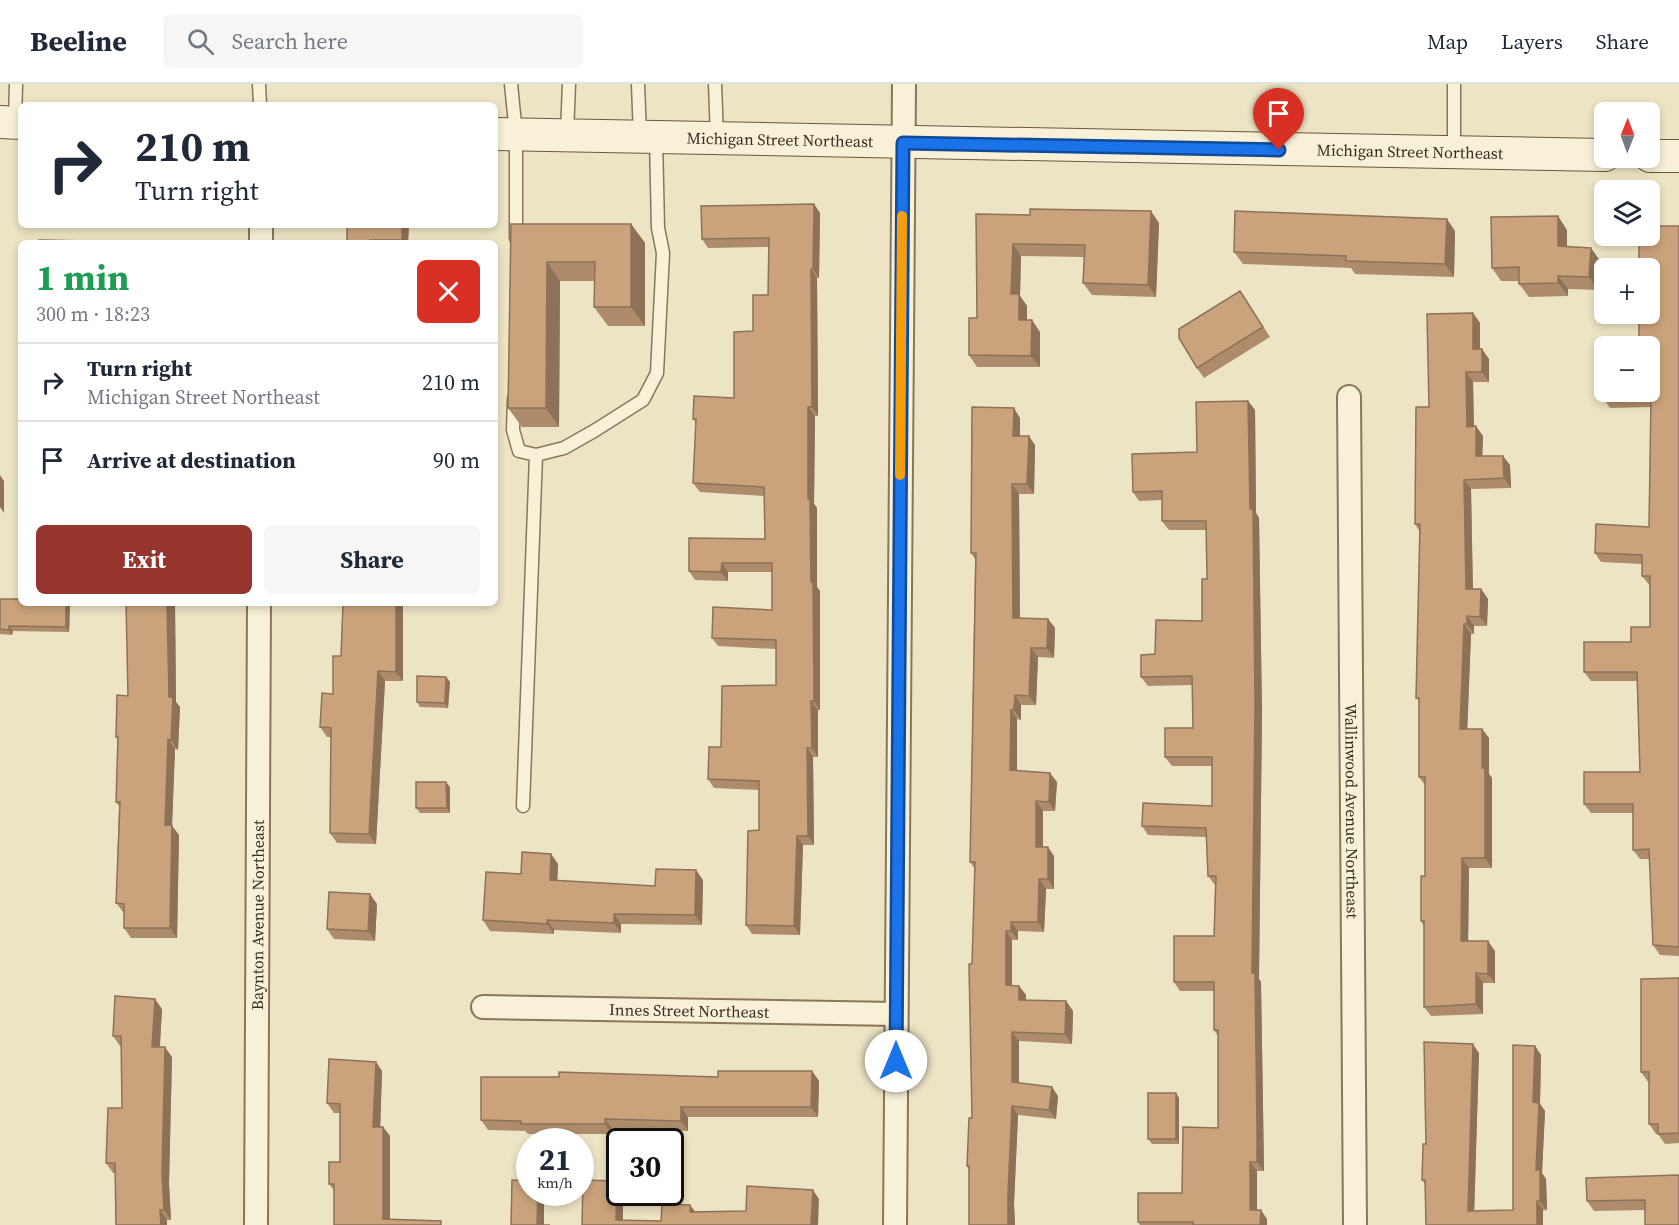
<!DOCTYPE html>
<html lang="en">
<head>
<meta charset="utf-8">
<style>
  body { margin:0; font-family:"Source Serif 4",serif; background:#f6f6f7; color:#1f2937; height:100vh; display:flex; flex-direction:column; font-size:22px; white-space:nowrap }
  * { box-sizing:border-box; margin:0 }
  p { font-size:20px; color:#747a83 }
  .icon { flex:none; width:33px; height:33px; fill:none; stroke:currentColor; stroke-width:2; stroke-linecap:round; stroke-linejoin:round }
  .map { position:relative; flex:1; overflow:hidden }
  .panel { position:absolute; left:18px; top:156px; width:480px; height:366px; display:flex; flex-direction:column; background:#fff; border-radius:9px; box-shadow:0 3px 9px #0003 }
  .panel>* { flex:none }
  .banner { position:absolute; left:18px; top:18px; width:480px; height:126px; border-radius:9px; box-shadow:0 3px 9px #0003; background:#fff; color:#1f2937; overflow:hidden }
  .needle { width:39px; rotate:1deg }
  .buttons { position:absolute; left:1594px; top:18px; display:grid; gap:12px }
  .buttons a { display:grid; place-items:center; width:66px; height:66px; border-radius:9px; background:#fff; box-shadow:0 3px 9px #0003; font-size:30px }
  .speed { position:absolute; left:516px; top:1044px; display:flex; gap:12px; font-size:30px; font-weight:700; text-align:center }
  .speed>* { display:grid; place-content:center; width:78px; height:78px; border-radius:50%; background:#fff; box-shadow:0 3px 9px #0003; line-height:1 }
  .speed small { font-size:15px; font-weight:400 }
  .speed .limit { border:3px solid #111; border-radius:9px; background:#fff; color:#111 }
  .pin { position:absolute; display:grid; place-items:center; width:51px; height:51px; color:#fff; margin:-62px -26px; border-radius:50% 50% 50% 0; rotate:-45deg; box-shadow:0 0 6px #0007 }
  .pin .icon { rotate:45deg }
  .me { position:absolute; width:66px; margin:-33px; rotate:0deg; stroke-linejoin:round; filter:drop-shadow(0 0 4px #0008) }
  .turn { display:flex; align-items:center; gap:21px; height:126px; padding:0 18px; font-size:27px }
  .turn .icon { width:78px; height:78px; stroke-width:2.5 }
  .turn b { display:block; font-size:42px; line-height:51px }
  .round { display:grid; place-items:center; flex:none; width:63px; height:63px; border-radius:9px; background:#f6f6f7 }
  .head { display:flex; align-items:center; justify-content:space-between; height:102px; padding:0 18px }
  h1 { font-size:36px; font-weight:700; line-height:45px; color:#1e9e55 }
  .cta { display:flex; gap:12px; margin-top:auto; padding:12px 18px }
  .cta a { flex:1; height:69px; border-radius:9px; background:#95352d; color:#fff; font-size:24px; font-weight:700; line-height:69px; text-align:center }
  .cta a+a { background:#f6f6f7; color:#1f2937 }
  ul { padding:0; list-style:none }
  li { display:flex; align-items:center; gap:18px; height:78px; padding:0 18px; border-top:2px solid #e0e1e3 }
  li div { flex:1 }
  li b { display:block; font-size:22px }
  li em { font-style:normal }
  header { display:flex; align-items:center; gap:36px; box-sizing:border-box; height:84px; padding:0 30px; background:#fff; border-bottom:2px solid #e0e1e3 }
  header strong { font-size:28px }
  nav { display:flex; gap:33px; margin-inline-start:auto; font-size:21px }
  .search { width:420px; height:54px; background:#f6f6f7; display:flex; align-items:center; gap:15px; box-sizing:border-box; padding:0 21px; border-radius:9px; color:#747a83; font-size:22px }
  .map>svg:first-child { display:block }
</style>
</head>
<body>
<header>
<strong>Beeline</strong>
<div class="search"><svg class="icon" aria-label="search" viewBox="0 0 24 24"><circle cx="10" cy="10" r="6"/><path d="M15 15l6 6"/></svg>Search here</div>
<nav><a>Map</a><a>Layers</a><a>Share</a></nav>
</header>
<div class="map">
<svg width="1679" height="1141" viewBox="0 0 1679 1141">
  <rect width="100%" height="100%" fill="#ede4c5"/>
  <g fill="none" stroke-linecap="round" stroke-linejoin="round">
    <g stroke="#87775b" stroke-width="15">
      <path id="service" d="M259,0L260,21
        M511,0L516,50V154
        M638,0L640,53
        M715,0L717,53
        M15,38L16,0
        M567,50L569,0
        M1454,68V0
        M514,315L513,346L519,367L536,371L564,364L594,347L643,316L657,289L663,169L658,144L656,55
        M523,722L536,371"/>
    </g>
    <g stroke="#87775b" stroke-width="26">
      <g id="minor">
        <path d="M261,159V141"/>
        <path id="s1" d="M1349,313L1355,1141"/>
        <path id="s2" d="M483,923L896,930"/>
        <path id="s3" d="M256,1141L259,519"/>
        <path d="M895,1141L904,0"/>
      </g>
    </g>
    <g stroke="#69583e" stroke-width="34">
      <g id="secondary">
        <path d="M0,38L21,39"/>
        <path id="s4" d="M495,50L1605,71"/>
        <path d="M1650,72H1679"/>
      </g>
    </g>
    <use href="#service" stroke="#f8f1d8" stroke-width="12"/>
    <use href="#minor" stroke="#f8f1d8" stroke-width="22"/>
    <use href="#secondary" stroke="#f8f1d8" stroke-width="32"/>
  </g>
  <path fill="#ae8c6b" d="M814,120L820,129L819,194H817L818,332H815L814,420L817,424V503L820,507V626H818V673H813L814,761H803L800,851L752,850L746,841L759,746V706L714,704L708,695L721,663L776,601V565L718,562L712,554L772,526V488H728V497L695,496L689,487L765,455L764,412L700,408L693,399L696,339L693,335L734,314L753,247L768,211L769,163L708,164L702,155Z
    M976,130L1159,139L1156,213L1092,211L1083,199L1084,173L1021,172L1020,212L1027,222V236L1040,248V283H977L969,271L977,234Z
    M511,140H631L645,159V242H608L594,223V197H560L559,343H522L508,324Z
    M409,141L408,159H347Z
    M1679,142V872L1660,871L1653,861L1650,775H1640L1633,766V729H1591L1584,720L1640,688L1637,597H1591L1584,588L1631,558L1650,543V502L1642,492V480L1601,478L1595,469L1649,443L1651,323L1610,324L1603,314L1650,308Z
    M1567,146V163L1591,164L1600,177L1599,206L1568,205V212L1529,213L1519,200V197H1501L1492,184Z
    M1455,147L1454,193L1355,190L1351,184L1243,180L1234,168Z
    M1240,207L1270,253L1204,294L1197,284Z
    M1473,229L1480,239V265L1489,275V298H1473L1474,342L1483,352L1482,372L1510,381L1511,404L1471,405L1473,505H1481L1488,515L1487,542H1474V550H1471L1467,645H1482L1489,654V690L1492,694V784H1469L1468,857L1495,867V899H1483V930L1431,932L1424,923V842L1421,837L1425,792V701L1419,693V617L1416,614L1420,448L1415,440L1429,323Z
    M1248,317L1255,326L1256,429L1259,434L1262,629L1259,895L1261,898L1264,1087H1257V1126L1267,1135V1141H1140L1138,1138L1182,1109L1218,1044V952L1214,946V907H1180L1174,898L1214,852L1215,801L1208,792L1206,753L1148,751L1142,742L1212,722V682H1172L1165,673L1193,644L1192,601L1148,602L1141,593L1155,570L1202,537L1207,495L1206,446H1169L1162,437V416L1139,417L1133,408L1197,368Z
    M1020,334V352L1035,361L1034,410H1019L1020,534L1048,535L1055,544L1054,574L1038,573L1036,621H1021V636L1017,635V687L1057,698L1055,727H1043V763L1054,772V805H1046L1044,848L1018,847V856H1012V902H1019L1026,911V916L1066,917L1073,927L1072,960L1019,957V999L1058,1012L1056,1035L1018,1031L1014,1119L1015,1141H969V1086L967,1082L972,1034V880L975,785L970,778L975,475L971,469Z
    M0,515L70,520L69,548L13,547L12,551L0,550Z
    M126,519H175L176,618L180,623L178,666L175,665L172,742L179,751L177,854H131L124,844V829L116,819L119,722L116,718L118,657L116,653L128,612Z
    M403,519V597H385L376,760L337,759L330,749L331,653H327L320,643L333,610L341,572Z
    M446,593L450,598L448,624L420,623L417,618Z
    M450,703V729H420L416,724Z
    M551,770L558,780L557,797L655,802L703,796L702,841L621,840V849L554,846V850L490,847L483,836L521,790Z
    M377,820L375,857L334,855L327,845Z
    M1679,894V1059L1665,1060L1658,1050H1656L1649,1040V998H1648L1641,988Z
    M162,925L160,963L172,973L169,1100L171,1136H167L115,1089H113L106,1079L122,1024L121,962H120L113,952Z
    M1535,962L1541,971L1540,1020L1545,1027L1542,1089L1546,1095L1547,1126L1426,1141L1425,1100L1422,1096L1426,1060L1479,969L1474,1127L1513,1126Z
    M376,978L382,987L380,1043H383L390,1052L334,1141V1106L329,1100L340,1078V1029H334L327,1019Z
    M812,987L819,997L818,1033H688V1047L612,1045V1050H528L525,1047L488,1046L481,1036L718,993Z
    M1179,1014V1060H1152L1148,1055Z
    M1679,1091L1645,1126L1594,1127L1587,1117Z"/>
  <path fill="#8d7257" d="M814,120L820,129L819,194L813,185Z
    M1151,127L1159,139L1156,213L1148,201Z
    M1558,132L1567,146V176L1558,162Z
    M1447,135L1455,147L1454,193L1445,180Z
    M631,140L645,159V242L631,223Z
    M402,141H409L408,159H404L402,156Z
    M1013,160L1021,172L1020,212L1027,222V248L1019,236L1011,210Z
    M1591,164L1600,177L1599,206L1589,193Z
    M547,178L560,197L559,343L546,324Z
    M811,185L817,194L818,332L812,323Z
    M1558,192L1568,205V212L1558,199Z
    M1473,229L1480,239V275L1473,265Z
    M1032,236L1040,248V283L1031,272Z
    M1482,265L1489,275V298L1482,288Z
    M1466,288L1473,298L1474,352L1467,343Z
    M1248,317L1255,326L1256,429L1259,434L1262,629L1259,895L1261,898L1264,1087L1257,1078L1252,889Z
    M808,323L815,332L814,420L817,424V503L820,507V626L814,617L808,415Z
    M1014,324L1020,334V361L1013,352Z
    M1476,342L1483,352L1482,382L1476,372Z
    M1029,352L1035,361L1034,410L1027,400Z
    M1503,372L1510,381L1511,404L1504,394Z
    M0,391L4,397V429L0,423Z
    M1464,396L1471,405L1473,515L1466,505Z
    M1012,400L1019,410L1020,544L1013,534Z
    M722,479L728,488V497L721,488Z
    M1481,505L1488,515L1487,542L1480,533Z
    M66,519L70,520L69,548L66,543Z
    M167,519H175L176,618L180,623L178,666L171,656L169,613Z
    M396,519H403V597L396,588Z
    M1467,532L1474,542V550L1467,540Z
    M1048,535L1055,544L1054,574L1047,564Z
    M1464,540L1471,550L1467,654L1460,645Z
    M9,542L13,547L12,551L9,546Z
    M1031,564L1038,573L1036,621L1029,612Z
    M378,587L385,597L376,760L369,750Z
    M446,593L450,598L448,624L445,619Z
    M1015,611L1021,621V636L1014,626Z
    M811,617L818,626V673L812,664Z
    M1011,626L1017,635V696L1010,686Z
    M1482,645L1489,654V690L1492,694V784L1485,774L1482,684Z
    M168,655L175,665L172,742L179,751L177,854L170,844L165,741Z
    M807,664L813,673L814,761L808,752Z
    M1050,689L1057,698L1055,727L1049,718Z
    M446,698L450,703V729L447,724Z
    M1036,717L1043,727V772L1036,763Z
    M797,752L803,761L800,851L794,842Z
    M1048,763L1054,772V805L1048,795Z
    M551,770L558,780L557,806L550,796Z
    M1462,774L1469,784L1468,867L1461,857Z
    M696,786L703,796L702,841L695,831Z
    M1039,795L1046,805L1044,848L1038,838Z
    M370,810L377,820L375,857L368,847Z
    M614,830L621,840V849L614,839Z
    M547,836L554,846V850L547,840Z
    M1011,838L1018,847V856L1011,847Z
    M1006,847L1012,856V911L1006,901Z
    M1488,857L1495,867V899L1488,890Z
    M1476,889L1483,899V930L1476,920Z
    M1019,902L1026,911V925L1019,916Z
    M155,915L162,925L159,973L152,963Z
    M1066,917L1073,927L1072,960L1065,950Z
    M1012,948L1019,957V1008L1012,998Z
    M1473,960L1479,969L1474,1136L1468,1127Z
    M1535,962L1541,971L1540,1020L1545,1027L1542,1089L1546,1095L1547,1126L1540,1117L1536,1086L1533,1018Z
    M165,963L172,973L169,1100L171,1136L164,1126L162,1090Z
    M376,978L382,987L380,1052L373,1043Z
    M812,987L819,997L818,1033L811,1023Z
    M1052,1003L1058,1012L1056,1035L1049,1026Z
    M1176,1009L1179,1014V1060L1176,1055Z
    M1012,1022L1018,1031L1014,1119L1015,1141H1008V1110Z
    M681,1023L688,1033V1047L681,1037Z
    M605,1035L612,1045V1050L605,1040Z
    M383,1043L390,1052V1141L383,1135Z
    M1250,1078L1257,1087V1135L1250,1126Z
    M617,1097L620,1101V1108H623V1141L616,1136Z
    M813,1106L819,1115L818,1141H811Z
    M538,1108H544V1141H537Z
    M1537,1117L1543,1126V1141H1537Z
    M690,1121L697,1130L690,1128Z
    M160,1126L167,1136V1141H161Z
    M1261,1126L1267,1135V1141H1260Z"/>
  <path fill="#caa37c" stroke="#8d7257" stroke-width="1.5" d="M814,120L813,185H811L812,323H808V415H810L811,498H813L814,617H811L812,664H807L808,752H797L794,842L746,841L748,747L759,746V697L708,695L709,663H721L722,602L776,601V556L712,554L713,523L772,526V479H722L721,488L689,487V454L765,455L764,403L693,399L696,335H693L694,312L734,314V248L753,247V211H768L769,154L702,155L701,122Z
    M1030,125L1151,127L1148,201L1083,199L1085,161L1013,160L1011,210H1019V236H1032L1031,272L969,271V234H977L976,130L1030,131Z
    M1235,127L1447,135L1445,180L1346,177V172L1234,168Z
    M1558,132V162L1591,164L1589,193L1558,192V199L1519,200V183L1492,184L1491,133Z
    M511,140H631V223H594L595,178H547L546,324H508Z
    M347,141H402V156H370V159H347Z
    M1650,142H1679V863L1653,861L1649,765L1633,766V720H1584V688H1640L1637,588H1584V558H1631V543H1650V492H1642V471L1595,469L1596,440L1649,443L1651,314H1603V282H1605V308H1650V262H1639V230H1650V184H1639V152H1650Z
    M39,156L88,157V159H39Z
    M1240,207L1263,243L1197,284L1179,254V245Z
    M1473,229V265H1482V288H1466L1467,343L1476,342V372H1503L1504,394L1464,396L1466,505H1481L1480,533L1467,532V540H1464L1460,645H1482V684H1485V774H1462L1461,857H1488V890L1476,889V920L1424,923V837H1421V792H1425V693H1419V614H1416L1420,440H1415L1416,323H1429L1427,230Z
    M1248,317L1250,425H1253L1255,620L1252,889H1255L1257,1044V1078H1250V1126H1261L1260,1141H1193V1138H1138V1109H1182L1183,1043L1218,1044V946H1214V898H1174V852H1214L1216,792H1208L1206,744L1142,742L1143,719L1212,722V673H1165V644H1193L1192,592L1141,593V571L1155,570L1156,536L1202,537V495H1207L1206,437H1162V407L1133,408L1132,370L1197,368L1196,318Z
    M972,323L1014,324L1013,352H1029L1027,400H1012L1013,534L1048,535L1047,564H1031L1029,612L1015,611L1014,626H1011L1010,686L1050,689L1049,718L1036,717V763H1048V795H1039L1038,838H1011V847H1006V901L1019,902V916L1066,917L1065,950L1012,948V998L1052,1003L1049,1026L1012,1022L1008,1110V1141H969V1082H967L969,1034H972L969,880H972L975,778H970L976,469H971Z
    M0,515H21V519H66V543L9,542V546L0,545Z
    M126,519H167L169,613H173L171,656L168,655L165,741H172L170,844H124V820L116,819L120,718H116L118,653H116L117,611L128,612Z
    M343,519H396V588L378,587L369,750L330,749L331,644L320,643L322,609L333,610V572H341Z
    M417,592L446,593L445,619L417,618Z
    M416,698H446L447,724H416Z
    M522,768L551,770L550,796L655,802L656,785L696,786L695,831L614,830V839L547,836V840L483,836L486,788L521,790Z
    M329,808L370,810L368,847L327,845Z
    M1679,894V1049L1658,1050V1040H1649V988H1641V895Z
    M115,912L155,915L152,963H165L162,1090L164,1126H160L161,1141H116L115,1079H106L108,1024H122L121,952H113Z
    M1424,958L1473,960L1468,1127L1513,1126V961L1535,962L1533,1018L1539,1019L1536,1086H1540V1117H1537V1141H1426L1425,1096H1422L1423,1060H1426Z
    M329,975L376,978L373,1043H383V1135L441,1137V1141H334V1100H329V1078H340V1020L327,1019Z
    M718,987H812L811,1023H681V1037L605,1035V1040H521V1037L481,1036V993H559V988L718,993Z
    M1148,1009H1176V1055H1148Z
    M1679,1091V1141H1645V1116L1587,1117L1586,1094Z
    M512,1096L530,1097V1108H538L537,1141H550H511Z
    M583,1096L617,1097L616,1136L661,1137L662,1120L690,1121V1128L746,1127L747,1102L813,1106L811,1141H582Z"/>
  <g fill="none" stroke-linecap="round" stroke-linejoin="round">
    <g stroke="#114b97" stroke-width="15">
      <path id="route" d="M896,977L903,59L1279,66"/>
    </g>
    <use href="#route" stroke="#1a73e8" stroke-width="10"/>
    <path stroke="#f59e0b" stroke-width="10" d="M900,391L902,132"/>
  </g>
  <g text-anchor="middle" stroke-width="6" stroke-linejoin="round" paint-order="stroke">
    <g font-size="16" fill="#382d1f" stroke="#f5eed4">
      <text dy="6" stroke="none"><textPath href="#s4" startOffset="285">Michigan Street Northeast</textPath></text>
      <text dy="6" stroke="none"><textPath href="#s4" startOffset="915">Michigan Street Northeast</textPath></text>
      <text dy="6" stroke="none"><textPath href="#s1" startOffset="414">Wallinwood Avenue Northeast</textPath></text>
      <text dy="6" stroke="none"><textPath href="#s3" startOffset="310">Baynton Avenue Northeast</textPath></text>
      <text dy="6" stroke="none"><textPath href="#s2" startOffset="206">Innes Street Northeast</textPath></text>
    </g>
  </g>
</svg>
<div class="buttons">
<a><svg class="needle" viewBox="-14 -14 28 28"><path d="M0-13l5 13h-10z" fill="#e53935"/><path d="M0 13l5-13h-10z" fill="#747a83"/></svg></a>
<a><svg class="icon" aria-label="layers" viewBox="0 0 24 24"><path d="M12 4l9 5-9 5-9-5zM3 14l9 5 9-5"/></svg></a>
<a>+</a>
<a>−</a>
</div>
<div class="speed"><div>21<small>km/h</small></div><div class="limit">30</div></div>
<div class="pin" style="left:1279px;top:66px;background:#d93025"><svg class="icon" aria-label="arrive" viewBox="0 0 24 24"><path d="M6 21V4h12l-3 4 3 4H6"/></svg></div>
<svg class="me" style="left:896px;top:977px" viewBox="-20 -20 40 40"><circle r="19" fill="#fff"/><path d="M0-13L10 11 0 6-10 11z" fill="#1a73e8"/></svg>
<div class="banner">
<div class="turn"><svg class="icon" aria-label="right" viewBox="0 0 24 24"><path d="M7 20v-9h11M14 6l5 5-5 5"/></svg><div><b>210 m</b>Turn right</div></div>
</div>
<section class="panel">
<div class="head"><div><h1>1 min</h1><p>300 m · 18:23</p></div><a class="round" style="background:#d93025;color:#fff"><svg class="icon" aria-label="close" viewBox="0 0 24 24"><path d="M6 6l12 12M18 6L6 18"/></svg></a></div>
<ul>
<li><svg class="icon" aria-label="right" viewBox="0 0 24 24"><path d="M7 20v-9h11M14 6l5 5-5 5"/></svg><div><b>Turn right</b><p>Michigan Street Northeast</p></div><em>210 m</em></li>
<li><svg class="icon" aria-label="arrive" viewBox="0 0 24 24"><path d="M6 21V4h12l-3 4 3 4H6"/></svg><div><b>Arrive at destination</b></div><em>90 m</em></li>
</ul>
<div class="cta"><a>Exit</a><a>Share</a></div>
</section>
</div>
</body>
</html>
